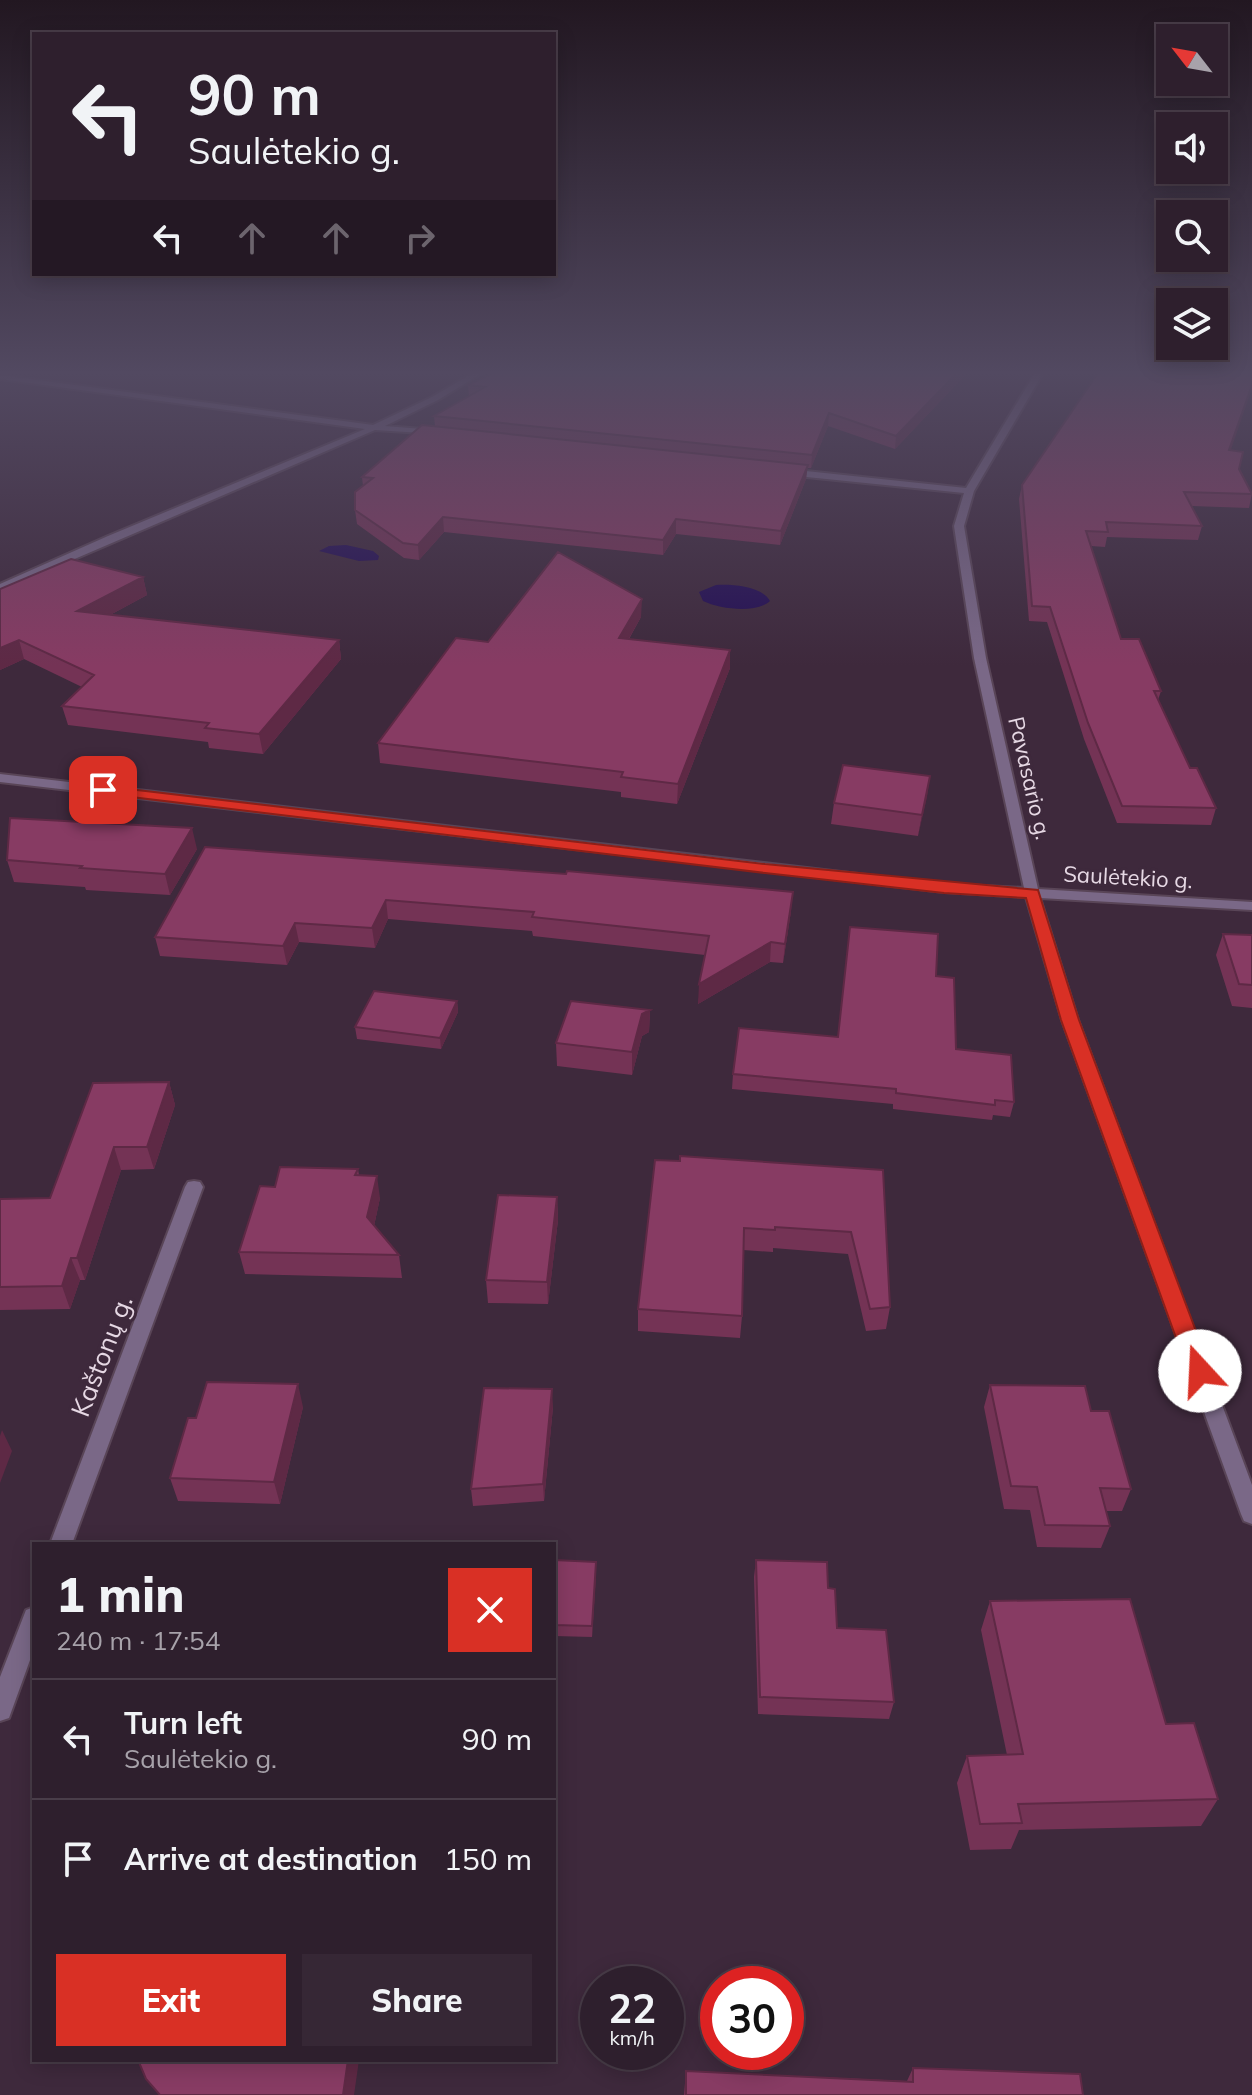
<!DOCTYPE html>
<html lang="en">
<head>
<meta charset="utf-8">
<style>
  body { margin:0; font-family:Mulish,sans-serif; background:#362735; color:#f1f3f6; height:100vh; display:flex; flex-direction:column; font-size:30px; white-space:nowrap }
  * { box-sizing:border-box; margin:0 }
  p { font-size:26px; color:#a7a2aa }
  .icon { flex:none; width:44px; height:44px; fill:none; stroke:currentColor; stroke-width:2; stroke-linecap:round; stroke-linejoin:round }
  .map { position:relative; flex:1; overflow:hidden }
  .drawer { position:absolute; left:32px; top:1542px; width:524px; height:520px; display:flex; flex-direction:column; background:#2e1f2d; border-radius:0px; box-shadow:0 4px 20px #0003,0 0 0 2px #493d49 }
  .drawer>* { flex:none }
  .hud { position:absolute; left:32px; top:32px; width:524px; height:244px; border-radius:0px; box-shadow:0 4px 20px #0003,0 0 0 2px #493d49; background:#2e1f2d; color:#f1f3f6; overflow:hidden }
  .needle { width:52px; rotate:301deg }
  .fabs { position:absolute; left:1156px; top:24px; display:grid; gap:16px }
  .fabs a { display:grid; place-items:center; width:72px; height:72px; border-radius:0px; background:#2e1f2d; box-shadow:0 4px 20px #0003,0 0 0 2px #493d49; font-size:40px }
  .speed { position:absolute; left:580px; top:1966px; display:flex; gap:16px; font-size:40px; font-weight:700; text-align:center }
  .speed>* { display:grid; place-content:center; width:104px; height:104px; border-radius:50%; background:#2e1f2d; box-shadow:0 4px 20px #0003,0 0 0 2px #493d49; line-height:1 }
  .speed small { font-size:20px; font-weight:400 }
  .speed .limit { border:12px solid #d22; background:#fff; color:#111 }
  .pin { position:absolute; display:grid; place-items:center; width:68px; height:68px; color:#fff; margin:-34px; border-radius:16px; box-shadow:0 4px 12px #0006 }
  .me { position:absolute; width:88px; margin:-44px; rotate:340deg; stroke-linejoin:round; filter:drop-shadow(0 0 6px #0008) }
  .turn { display:flex; align-items:center; gap:28px; height:168px; padding:0 24px; font-size:36px }
  .turn .icon { width:104px; height:104px; stroke-width:2.5 }
  .turn b { display:block; font-size:56px; line-height:68px }
  .lanes { display:flex; align-items:center; height:76px; padding:0 24px; background:#0003; justify-content:center; gap:40px; direction:ltr }
  .lanes .off { opacity:.35 }
  .round { display:grid; place-items:center; flex:none; width:84px; height:84px; border-radius:0px; background:#362735 }
  .head { display:flex; align-items:center; justify-content:space-between; height:136px; padding:0 24px }
  h1 { font-size:48px; font-weight:800; line-height:60px }
  .primary-button { display:flex; gap:16px; margin-top:auto; padding:16px 24px }
  .primary-button a { flex:1; height:92px; border-radius:0px; background:#d93025; color:#fff; font-size:32px; font-weight:800; line-height:92px; text-align:center }
  .primary-button a+a { background:#362735; color:#f1f3f6 }
  ul { padding:0; list-style:none }
  li { display:flex; align-items:center; gap:24px; height:120px; padding:0 24px; border-top:2px solid #493d49 }
  li div { flex:1 }
  li b { display:block; font-size:30px }
  li em { font-style:normal }
  .map>svg:first-child { display:block }
</style>
</head>
<body>
<div class="map">
<svg width="1252" height="2095" viewBox="0 0 1252 2095">
  <rect width="100%" height="100%" fill="#3e293c"/>
  <path fill="#240f54" d="M346,545L373,551L379,556L378,560L359,561L319,551L329,546Z
    M716,585C732,584 762,586 770,601C756,614 720,609 703,601L699,592Z"/>
  <g fill="none" stroke-linecap="round" stroke-linejoin="round">
    <g stroke="#594557" stroke-width="4">
      <path id="street" d="M473,373H482L438,400L385,426L435,430H438V434L375,430L0,591V584L108,536L365,429L0,379V375L373,425L432,397Z
        M1035,373H1043L974,491L964,526L986,658L1038,889L1252,902V910L1040,898L1078,1020L1252,1485V1524L1244,1521L1241,1514L1062,1020L1026,897L944,892L0,782V774L944,884L1024,888L974,658L954,526L964,493L787,475L783,472L787,469L966,488Z
        M194,1181L200,1182L203,1187L72,1544H50L185,1187L188,1182Z
        M34,1607V1649L9,1718L0,1721V1677L26,1610Z"/>
    </g>
    <use href="#street" fill="#7a6887" fill-rule="evenodd"/>
  </g>
  <path fill="#743355" d="M493,373H967L895,449L828,426L811,468H807L806,479L780,545L676,534L663,555L444,532L419,560L404,558L357,524L355,510L363,486L362,477L435,426L434,416L469,397L468,385Z
    M1230,450L1252,493L1249,508L1192,506L1202,526L1198,540L1107,537L1105,547L1091,546L1121,639L1161,691L1158,700L1190,768L1216,808L1211,825L1117,823L1084,739L1047,622L1029,621L1019,499L1022,485Z
    M143,577L147,595L110,615L339,640L341,659L263,754L209,748L208,742L68,725L62,706L82,687L24,659L0,670V589Z
    M641,617L629,639L730,668L677,804L621,797V792L380,763L378,743L488,642Z
    M930,776L918,836L831,824L834,803Z
    M205,847L791,911L783,963L770,962L698,1004L705,955L533,936L532,931L388,919L375,948L299,942L287,965L160,956L155,937Z
    M197,849L170,895L86,890L85,887L14,882L7,860Z
    M1223,934L1252,935V1008L1232,1006L1216,955Z
    M936,976L956,1049L1014,1102L1010,1117L993,1115L992,1120L893,1109V1104L732,1089L733,1074L838,1037Z
    M457,1001L458,1012L441,1049L357,1039L355,1027Z
    M650,1010L649,1032L642,1036L632,1075L557,1066L556,1043Z
    M169,1082L175,1105L154,1169L121,1170L85,1280H80L70,1309L0,1310V1199L50,1198Z
    M655,1160L883,1170L890,1307L886,1329L866,1331L848,1254L773,1248V1252L743,1250L742,1316L740,1338L638,1331V1309Z
    M358,1169L359,1175L380,1198L374,1226L399,1255L402,1278L245,1274L239,1252L275,1187Z
    M557,1197L558,1220L548,1304L488,1303L486,1280Z
    M990,1385L1091,1411L1131,1489L1122,1511H1106L1110,1526L1101,1548L1037,1547L1030,1510L1004,1509L984,1407Z
    M303,1407L280,1504L178,1501L170,1478L196,1418Z
    M553,1407L544,1501L473,1506L471,1489Z
    M554,1560L596,1573L592,1637L554,1636Z
    M756,1560L828,1588L837,1628L894,1702L889,1719L758,1714L754,1577Z
    M990,1601L1166,1724L1218,1799L1201,1826L1019,1830L1011,1849L970,1850L957,1783L967,1756L1007,1755L981,1630Z
    M449,2060H494L493,2064Z
    M913,2068L1083,2095H684L686,2071L907,2081Z"/>
  <path fill="#5e2945" d="M957,373H967L895,449L896,436Z
    M1252,385V388L1226,464L1229,450Z
    M829,413L828,426L811,468L812,455Z
    M808,465L806,479L780,545L781,531Z
    M443,517L444,532L419,560L418,545Z
    M676,519V534L663,555V540Z
    M143,577L147,595L82,630L77,611Z
    M642,599L641,617L619,656V638Z
    M19,640L24,659L0,670V648Z
    M339,640L341,659L263,754L259,734Z
    M730,650V668L677,804L678,784Z
    M930,776L927,797L918,836L922,815Z
    M192,828L197,849L170,895L165,874Z
    M793,892L791,911L783,963L785,944Z
    M386,900L388,919L375,948L372,928Z
    M295,923L299,942L287,965L283,946Z
    M771,942L770,962L698,1004L699,984Z
    M457,1001L458,1012L441,1049L440,1038Z
    M650,1010L649,1032L642,1036L632,1075V1052L642,1014Z
    M169,1082L175,1105L154,1169L147,1147Z
    M114,1147L121,1170L85,1280L77,1258Z
    M377,1176L380,1198L371,1240L367,1217Z
    M557,1197L558,1220L548,1304L547,1282Z
    M71,1258L80,1280L70,1309L62,1286Z
    M298,1384L303,1407L280,1504L274,1482Z
    M552,1389L553,1407L544,1501L543,1484Z
    M2,1430L12,1451L0,1483V1436Z
    M596,1562V1573L592,1637V1626Z
    M348,2060H359L354,2095H343Z"/>
  <path fill="#873b63" stroke="#5e2945" stroke-width="2" d="M493,373H957L896,436L829,413L812,455L434,416L485,387L468,385Z
    M1098,373H1252V385L1229,450L1243,452L1239,469L1252,494L1184,492L1202,526L1106,522L1108,532L1086,531L1121,639H1139L1161,691H1154L1190,768H1197L1216,808L1122,806L1088,723L1050,607L1032,606L1022,485Z
    M422,425L808,465L781,531L676,519L663,540L443,517L418,545L403,543L355,510V492L373,478L362,477Z
    M558,552L642,599L619,638L730,650L678,784L621,777L623,772L378,743L456,638L488,642Z
    M71,559L143,577L77,611L339,640L259,734L205,728L209,723L62,706L94,675L19,640L0,648V589Z
    M843,765L930,776L922,815L834,803Z
    M10,818L192,828L165,874L80,868L82,866L7,860Z
    M205,847L566,874L567,871L793,892L785,944L771,942L699,984L709,936L532,917L534,912L386,900L372,928L295,923L283,946L155,937Z
    M850,927L938,934L936,976L954,978L956,1049L1011,1055L1014,1102L995,1100V1105L896,1093V1089L733,1074L739,1028L838,1037Z
    M1223,934L1252,935V985L1239,984Z
    M374,991L457,1001L440,1038L355,1027Z
    M571,1001L650,1010L642,1014L632,1052L556,1043Z
    M169,1082L147,1147H114L77,1258H71L62,1286L0,1287V1199L50,1198L93,1083Z
    M680,1156L883,1170L890,1307L870,1309L851,1232L775,1227V1230L744,1228L742,1316L638,1309L655,1160L680,1161Z
    M280,1167L358,1169L355,1175L377,1176L367,1217L399,1255L239,1252L260,1186L275,1187Z
    M498,1195L557,1197L547,1282L486,1280Z
    M207,1382L298,1384L274,1482L170,1478L188,1418H196Z
    M990,1385L1085,1386L1091,1411H1109L1131,1489L1100,1488L1110,1526L1045,1525L1037,1487L1011,1486Z
    M484,1388L552,1389L543,1484L471,1489Z
    M554,1560L596,1562L592,1626L554,1625Z
    M756,1560L827,1562L828,1588L835,1589L837,1628L886,1630L894,1702L760,1697Z
    M1130,1599L1166,1724L1194,1723L1218,1799L1018,1804L1022,1823L980,1824L967,1756L1023,1754L990,1601Z
    M138,2060H348L343,2095H160L146,2079Z
    M913,2068L1080,2074L1083,2095H686V2071L913,2082Z"/>
  <linearGradient id="sky" x2="0" y2="1"><stop stop-color="#221721"/><stop offset="0.56" stop-color="#524961"/><stop offset="1" stop-color="#524961" stop-opacity="0"/></linearGradient>
  <rect width="1252" height="666" fill="url(#sky)"/>
  <path fill="#d93025" stroke="#8d1f18" stroke-width="2" d="M103,786L765,864L1038,890L1079,1020L1211,1371L1208,1378L1200,1381L1192,1378L1188,1371L1061,1020L1026,898L944,893L765,873L98,793V787Z"/>
  <g text-anchor="middle" stroke-width="6" stroke-linejoin="round" paint-order="stroke">
    <g font-size="22" fill="#e6d8e4" stroke="#3e293c">
      <text transform="translate(1030 778) rotate(77)" y="8">Pavasario g.</text>
      <text transform="translate(1128 877) rotate(3)" y="8">Saulėtekio g.</text>
    </g>
    <g font-size="26" fill="#e6d8e4" stroke="#3e293c">
      <text transform="translate(102 1356) rotate(-69)" y="9">Kaštonų g.</text>
    </g>
  </g>
</svg>
<div class="fabs">
<a><svg class="needle" viewBox="-14 -14 28 28"><path d="M0-13l5 13h-10z" fill="#e53935"/><path d="M0 13l5-13h-10z" fill="#a7a2aa"/></svg></a>
<a><svg class="icon" aria-label="sound" viewBox="0 0 24 24"><path d="M4 9h4l5-4v14l-5-4H4zM17 9q2 3 0 6"/></svg></a>
<a><svg class="icon" aria-label="search" viewBox="0 0 24 24"><circle cx="10" cy="10" r="6"/><path d="M15 15l6 6"/></svg></a>
<a><svg class="icon" aria-label="layers" viewBox="0 0 24 24"><path d="M12 4l9 5-9 5-9-5zM3 14l9 5 9-5"/></svg></a>
</div>
<div class="speed"><div>22<small>km/h</small></div><div class="limit">30</div></div>
<div class="pin" style="left:103px;top:790px;background:#d93025"><svg class="icon" aria-label="arrive" viewBox="0 0 24 24"><path d="M6 21V4h12l-3 4 3 4H6"/></svg></div>
<svg class="me" style="left:1200px;top:1371px" viewBox="-20 -20 40 40"><circle r="19" fill="#fff"/><path d="M0-13L10 11 0 6-10 11z" fill="#d93025"/></svg>
<div class="hud">
<div class="turn"><svg class="icon" aria-label="left" viewBox="0 0 24 24"><path d="M17 20v-9H6M10 6l-5 5 5 5"/></svg><div><b>90 m</b>Saulėtekio g.</div></div>
<div class="lanes"><svg class="icon" aria-label="left" viewBox="0 0 24 24"><path d="M17 20v-9H6M10 6l-5 5 5 5"/></svg><svg class="icon off" aria-label="ahead" viewBox="0 0 24 24"><path d="M12 20V5M6 11l6-6 6 6"/></svg><svg class="icon off" aria-label="ahead" viewBox="0 0 24 24"><path d="M12 20V5M6 11l6-6 6 6"/></svg><svg class="icon off" aria-label="right" viewBox="0 0 24 24"><path d="M7 20v-9h11M14 6l5 5-5 5"/></svg></div>
</div>
<section class="drawer">
<div class="head"><div><h1>1 min</h1><p>240 m · 17:54</p></div><a class="round" style="background:#d93025;color:#fff"><svg class="icon" aria-label="close" viewBox="0 0 24 24"><path d="M6 6l12 12M18 6L6 18"/></svg></a></div>
<ul>
<li><svg class="icon" aria-label="left" viewBox="0 0 24 24"><path d="M17 20v-9H6M10 6l-5 5 5 5"/></svg><div><b>Turn left</b><p>Saulėtekio g.</p></div><em>90 m</em></li>
<li><svg class="icon" aria-label="arrive" viewBox="0 0 24 24"><path d="M6 21V4h12l-3 4 3 4H6"/></svg><div><b>Arrive at destination</b></div><em>150 m</em></li>
</ul>
<div class="primary-button"><a>Exit</a><a>Share</a></div>
</section>
</div>
</body>
</html>
